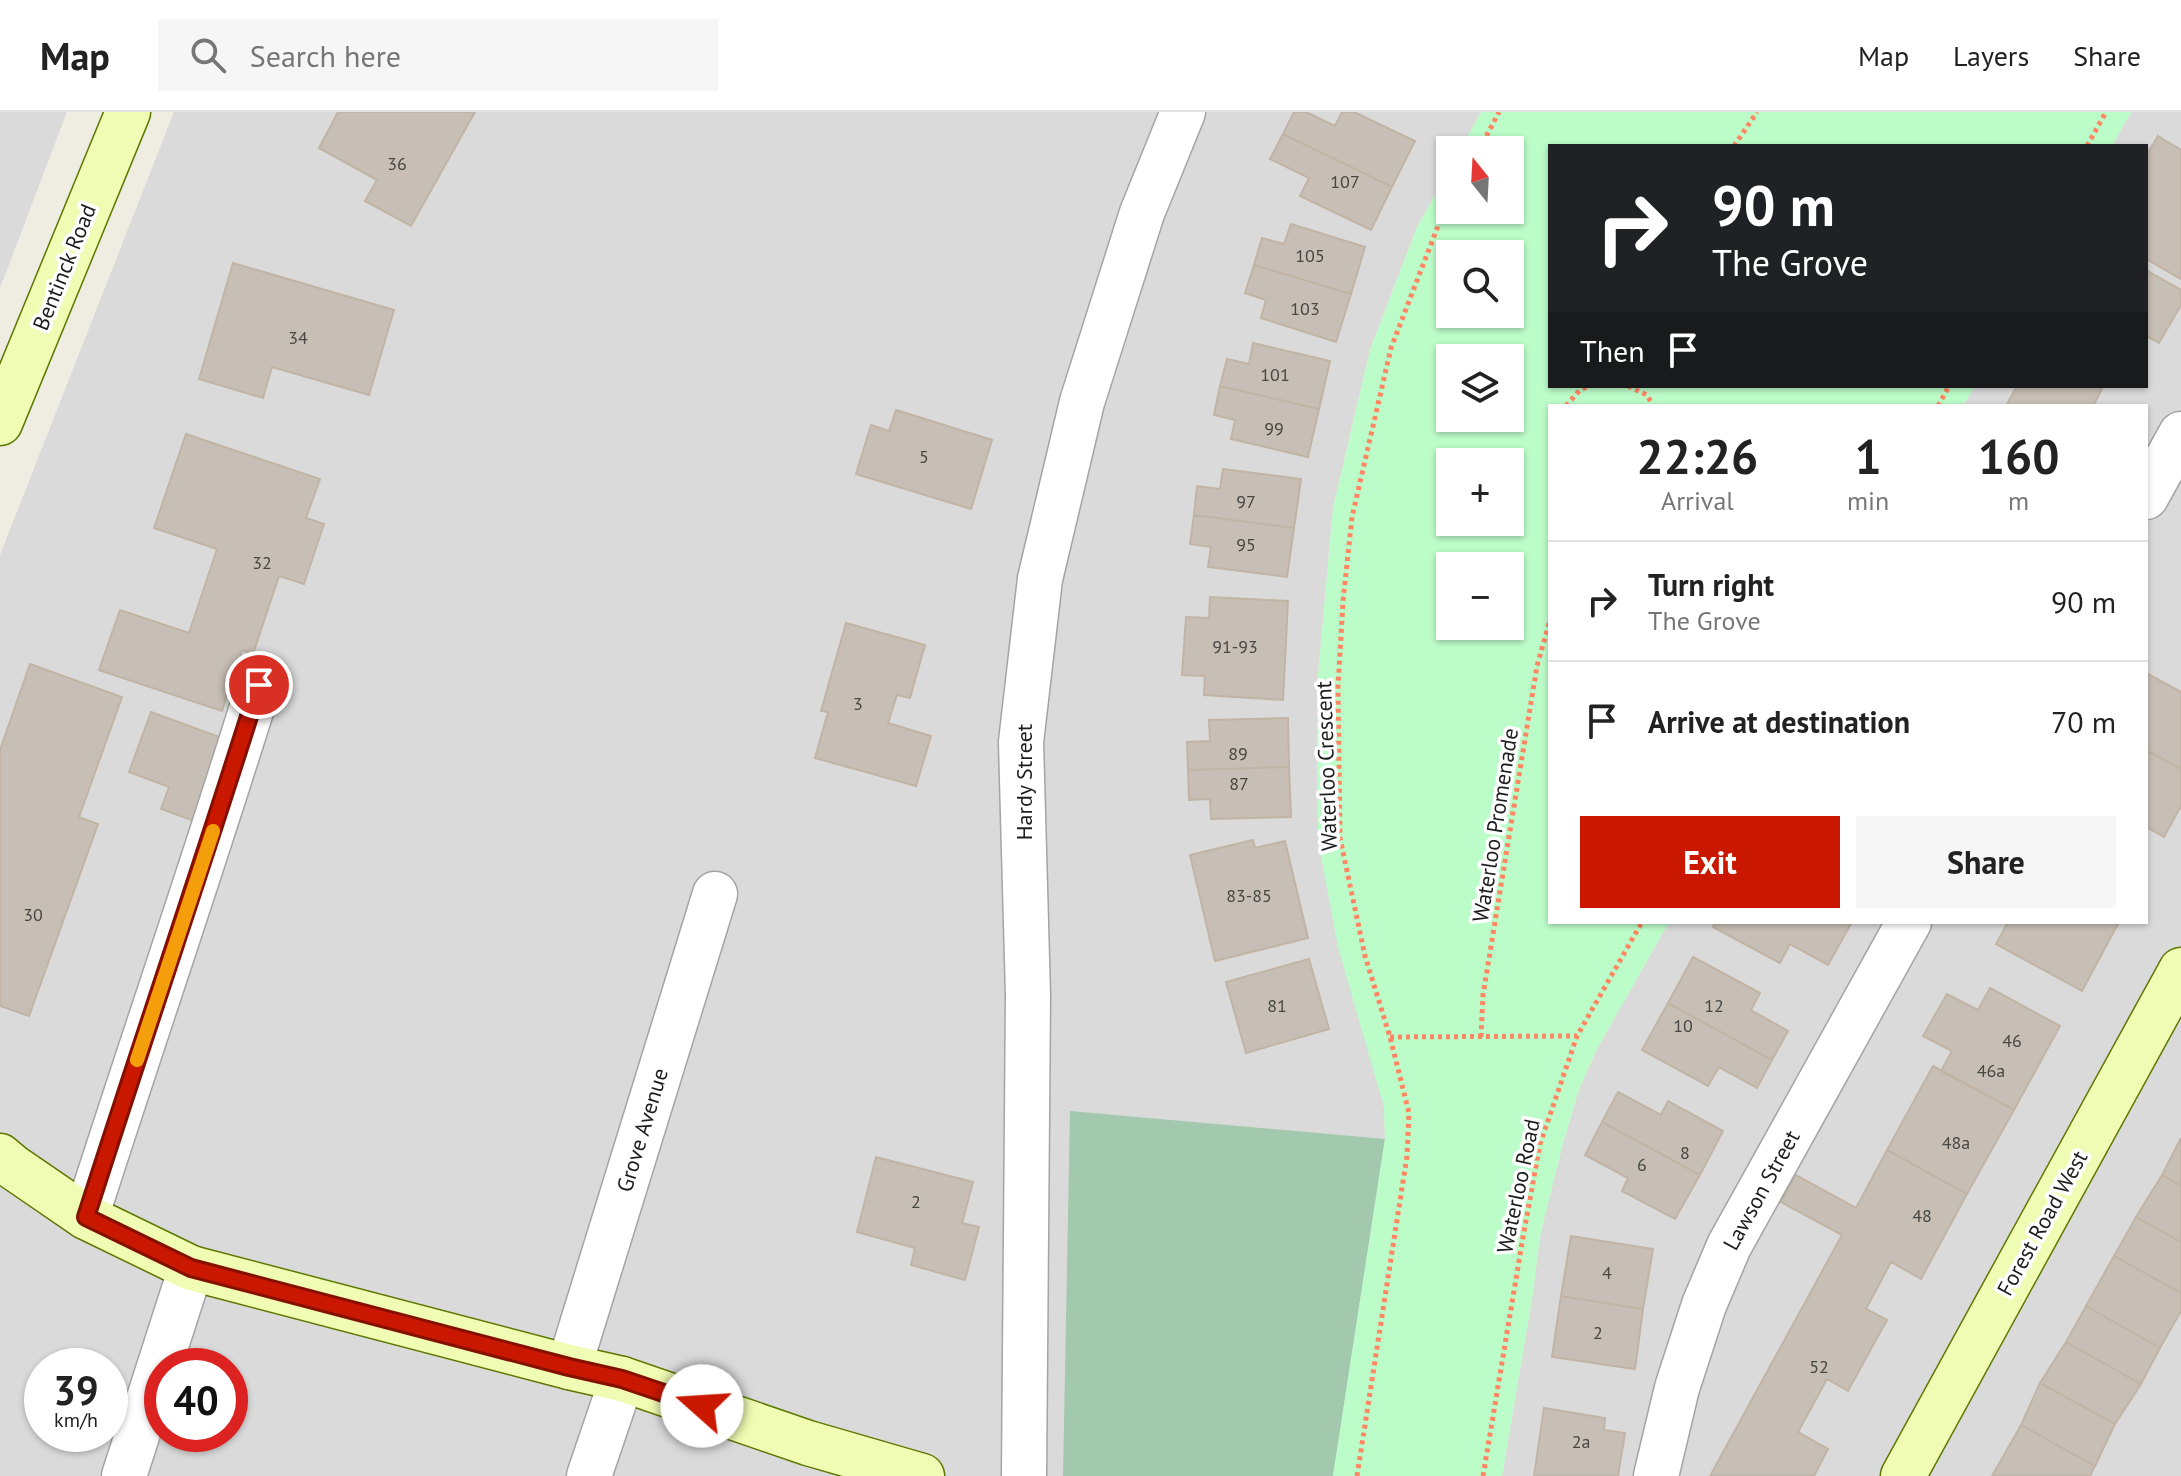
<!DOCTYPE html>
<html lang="en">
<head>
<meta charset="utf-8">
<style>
  body { margin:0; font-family:"PT Sans",sans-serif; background:#f6f6f6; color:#222; height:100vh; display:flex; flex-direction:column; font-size:30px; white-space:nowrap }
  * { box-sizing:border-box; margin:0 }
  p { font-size:26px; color:#767676 }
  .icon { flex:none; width:44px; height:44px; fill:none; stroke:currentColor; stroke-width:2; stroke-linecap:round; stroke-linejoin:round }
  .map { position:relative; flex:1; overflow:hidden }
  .side { position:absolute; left:1548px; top:292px; width:600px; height:520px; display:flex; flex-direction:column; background:#fff; border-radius:0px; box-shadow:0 2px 6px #0004 }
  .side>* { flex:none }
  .hud { position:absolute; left:1548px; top:32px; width:600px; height:244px; border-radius:0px; box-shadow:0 2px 6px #0004; background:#202124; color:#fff; overflow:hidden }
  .needle { width:52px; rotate:342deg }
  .fabs { position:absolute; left:1436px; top:24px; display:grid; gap:16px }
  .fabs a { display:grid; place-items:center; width:88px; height:88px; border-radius:0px; background:#fff; box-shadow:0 2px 6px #0004; font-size:40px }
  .speed { position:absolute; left:24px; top:1236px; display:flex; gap:16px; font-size:40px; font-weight:700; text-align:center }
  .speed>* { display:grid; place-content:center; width:104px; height:104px; border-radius:50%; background:#fff; box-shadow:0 2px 6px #0004; line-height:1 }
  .speed small { font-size:20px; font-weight:400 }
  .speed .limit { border:12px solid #d22; background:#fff; color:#111 }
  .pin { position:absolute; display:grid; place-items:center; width:68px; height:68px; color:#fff; margin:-34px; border:4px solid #fff; border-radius:50%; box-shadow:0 2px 8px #0007 }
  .me { position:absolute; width:88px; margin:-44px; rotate:289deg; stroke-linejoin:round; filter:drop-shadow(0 0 6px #0008) }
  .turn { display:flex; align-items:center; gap:28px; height:168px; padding:0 32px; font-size:36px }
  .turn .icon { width:104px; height:104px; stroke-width:2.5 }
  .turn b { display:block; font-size:56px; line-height:68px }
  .then { display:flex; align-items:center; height:76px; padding:0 32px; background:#0003; gap:16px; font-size:30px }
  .eta { display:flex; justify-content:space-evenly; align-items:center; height:136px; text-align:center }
  .eta b { font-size:48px; font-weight:800; line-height:56px }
  .primary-button { display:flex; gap:16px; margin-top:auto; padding:16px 32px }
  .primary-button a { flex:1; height:92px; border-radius:0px; background:#ca1800; color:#fff; font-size:32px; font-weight:800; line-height:92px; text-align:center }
  .primary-button a+a { background:#f6f6f6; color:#222 }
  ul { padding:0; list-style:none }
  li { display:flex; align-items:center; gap:24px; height:120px; padding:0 32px; border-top:2px solid #e0e0e0 }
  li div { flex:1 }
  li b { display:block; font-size:30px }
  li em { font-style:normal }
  header { display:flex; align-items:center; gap:48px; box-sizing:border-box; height:112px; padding:0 40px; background:#fff; border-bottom:2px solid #e0e0e0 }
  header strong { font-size:38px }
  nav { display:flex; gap:44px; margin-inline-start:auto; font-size:28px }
  .search { width:560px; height:72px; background:#f6f6f6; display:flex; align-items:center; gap:20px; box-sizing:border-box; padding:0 28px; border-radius:0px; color:#767676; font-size:30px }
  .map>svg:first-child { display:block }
</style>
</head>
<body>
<header>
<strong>Map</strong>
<div class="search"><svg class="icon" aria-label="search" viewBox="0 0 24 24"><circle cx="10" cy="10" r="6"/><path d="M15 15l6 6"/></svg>Search here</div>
<nav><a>Map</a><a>Layers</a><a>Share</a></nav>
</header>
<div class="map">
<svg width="2181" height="1364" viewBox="0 0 2181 1364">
  <rect width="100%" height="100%" fill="#efece2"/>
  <path fill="#dbdada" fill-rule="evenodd" d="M0,0H67L0,176Z
    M174,0H1481L1460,38H1450V57L1417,115L1370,238L1333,396L1317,574L1318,728L1384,995L1385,1027L1333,1364H0V443ZM42,1254H110V1322H42ZM162,1254H230V1322H162Z
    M2131,0H2181V1364H1502L1533,1181L1540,1124L1562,1035L1579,977L1597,937L1669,810H2146V294H1963L1975,274H2146V34H2112Z"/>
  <path fill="#a2c9ad" d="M1070,999L1385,1027L1333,1364H1063Z"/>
  <path fill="#bcfcc9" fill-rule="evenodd" d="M1481,0H2131L2112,34H1550V274H1975L1963,294H1550V810H1669L1597,937L1579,977L1562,1035L1540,1124L1533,1181L1502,1364H1333L1385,1027L1384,995L1338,835L1318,728L1317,574L1333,396L1370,238L1417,115L1450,57V98H1510V38H1460ZM1510,142V202H1450V142ZM1510,246V306H1450V246ZM1450,350H1510V410H1450ZM1450,454H1510V514H1450Z"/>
  <path fill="#c7bfb5" stroke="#c1b4a4" stroke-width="2" d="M338,0H475L411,114L365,89L377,68L319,36Z
    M1294,0H1306L1335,14L1342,0H1354L1415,29L1392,75L1283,22Z
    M1283,22L1392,75L1371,118L1300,84L1309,66L1270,47Z
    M2158,24L2181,38V167L2146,147V44Z
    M1291,112L1365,135L1351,182L1254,153L1262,126L1284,132Z
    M233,151L394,198L369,283L272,255L263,286L199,267Z
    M1254,153L1351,182L1336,230L1261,206L1266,188L1245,181Z
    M2146,158L2181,178V193L2159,231L2146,224Z
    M1253,231L1330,249L1319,297L1220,274L1227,247L1249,252Z
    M1220,274L1319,297L1308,345L1231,327L1235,308L1214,303Z
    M2017,274H2097L2102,277L2093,294H2006Z
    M896,298L992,328L971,397L856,362L871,313L889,319Z
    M186,322L320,367L306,406L324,412L304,472L279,464L253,542L242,538L222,599L99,558L120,498L189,521L217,437L154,416Z
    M1223,357L1301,367L1294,416L1194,403L1197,374L1220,377Z
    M1194,403L1294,416L1287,465L1208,455L1211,435L1190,432Z
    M1210,485L1288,489L1283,588L1204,583L1205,564L1182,563L1186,505L1209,506Z
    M846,511L925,533L910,586L897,583L888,611L931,624L916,674L815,646L828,600L821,599Z
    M30,552L122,585L79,705L98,712L29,904L0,894V638Z
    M2146,561L2181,580V657L2146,638Z
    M151,600L225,627L194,709L161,697L169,675L129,660Z
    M1288,606L1289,655L1188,658L1187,630L1210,629L1209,608Z
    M2146,638L2181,657V694L2164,725L2146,715Z
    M1289,655L1291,705L1211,707L1210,687L1189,688L1188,658Z
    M1253,728L1255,736L1285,729L1308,826L1215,849L1190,743Z
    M1716,810H1852L1828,853L1790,832L1780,851L1713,815Z
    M2008,810H2119L2082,879L1996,832Z
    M1693,845L1760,881L1751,898L1788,919L1772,948L1668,891Z
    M1309,847L1329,917L1246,941L1226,870Z
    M1990,876L2060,914L2014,998L1941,959L1952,939L1923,924L1947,882L1978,898Z
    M1668,891L1772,948L1757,976L1719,955L1708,974L1642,938Z
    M1933,954L2014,998L1967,1082L1887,1038Z
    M1618,980L1661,1003L1668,989L1723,1019L1700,1063L1602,1010Z
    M1602,1010L1700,1063L1675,1107L1622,1079L1628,1066L1585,1043Z
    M2181,1026V1074L2162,1063Z
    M1887,1038L1967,1082L1921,1167L1891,1150L1866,1197L1887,1208L1848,1279L1827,1267L1798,1320L1828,1337L1814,1364H1710L1842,1123L1781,1090L1796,1063L1856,1096Z
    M876,1045L973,1070L962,1111L979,1115L965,1168L911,1153L915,1136L857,1120Z
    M2162,1063L2181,1074V1130L2136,1105Z
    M2136,1105L2181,1130V1181L2114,1144Z
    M1571,1124L1653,1137L1643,1197L1561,1184Z
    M2114,1144L2181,1181V1199L2160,1236L2086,1194Z
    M1561,1184L1643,1197L1635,1257L1552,1245Z
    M2086,1194L2160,1236L2141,1272L2066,1230Z
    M2066,1230L2141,1272L2115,1312L2040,1271Z
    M2040,1271L2115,1312L2095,1354L2021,1313Z
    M1544,1296L1605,1306L1604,1318L1625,1321L1618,1364H1534Z
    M2021,1313L2095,1354L2090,1364H1992Z"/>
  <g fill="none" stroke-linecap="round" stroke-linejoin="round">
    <g stroke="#a4a4a4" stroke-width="47">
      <path id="street" d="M2146,385L2181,322
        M86,1105C143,927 204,751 259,573
        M569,1255L715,782
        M124,1364L191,1156
        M589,1364L622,1267
        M1024,1364L1028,883L1021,630L1040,467L1082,290L1142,101L1183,0
        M1656,1364L1677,1276L1704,1193L1729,1134L1909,810"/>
    </g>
    <g stroke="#5c7800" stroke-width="47">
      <path id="secondary" d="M0,311L128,0
        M0,1044L13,1055L86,1105L191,1156L569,1255L622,1267L808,1331L922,1364
        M1903,1364L2181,858"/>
    </g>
    <path stroke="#ff8663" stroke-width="5" stroke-dasharray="4 4" stroke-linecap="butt" d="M1734,34L1757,0
      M2087,34L2106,0
      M1479,38L1499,0
      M1628,274L1647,283L1653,294
      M1566,294L1580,278L1589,274
      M1938,294L1949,274
      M1390,925L1577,924
      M1481,925L1483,883L1537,554L1550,508
      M1357,1364L1407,1044L1409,1001L1390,925L1365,844L1340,726L1338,575L1343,489L1352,405L1391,236L1438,114L1450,92
      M1483,1364L1523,1125L1540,1032L1577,924L1642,810"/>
    <use href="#street" stroke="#fff" stroke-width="44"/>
    <use href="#secondary" stroke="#f0fcb3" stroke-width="44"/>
  </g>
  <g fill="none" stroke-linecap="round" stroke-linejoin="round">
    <g stroke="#831000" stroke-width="20">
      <path id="route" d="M259,573C203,751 143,927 86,1105L191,1156L569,1255L622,1267L702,1294"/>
    </g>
    <use href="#route" stroke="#ca1800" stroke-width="14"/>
    <path stroke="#f59e0b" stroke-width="14" d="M137,948L213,719"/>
  </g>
  <g text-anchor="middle" stroke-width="7" stroke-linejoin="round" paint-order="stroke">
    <g font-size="18" fill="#484643">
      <text x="397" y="58">36</text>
      <text x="1345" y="76">107</text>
      <text x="1310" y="150">105</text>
      <text x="1305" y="203">103</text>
      <text x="298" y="232">34</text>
      <text x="1275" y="269">101</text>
      <text x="1274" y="323">99</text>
      <text x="924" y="351">5</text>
      <text x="1246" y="396">97</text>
      <text x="1246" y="439">95</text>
      <text x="262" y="457">32</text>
      <text x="1235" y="541">91-93</text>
      <text x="858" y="598">3</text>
      <text x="1238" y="648">89</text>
      <text x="1239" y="678">87</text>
      <text x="1249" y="790">83-85</text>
      <text x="33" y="809">30</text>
      <text x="1277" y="900">81</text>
      <text x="1714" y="900">12</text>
      <text x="1683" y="920">10</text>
      <text x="2012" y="935">46</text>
      <text x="1991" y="965">46a</text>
      <text x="1956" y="1037">48a</text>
      <text x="1685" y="1047">8</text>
      <text x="1642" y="1059">6</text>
      <text x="916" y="1096">2</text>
      <text x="1922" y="1110">48</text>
      <text x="1607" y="1167">4</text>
      <text x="1598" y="1227">2</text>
      <text x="1819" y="1261">52</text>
      <text x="1581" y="1336">2a</text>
    </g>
    <g font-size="22" fill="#1d1d1d" stroke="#fff">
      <text transform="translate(64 155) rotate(-68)" y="8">Bentinck Road</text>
      <text transform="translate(1326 654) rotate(-92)" y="8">Waterloo Crescent</text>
      <text transform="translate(1024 670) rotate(-90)" y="8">Hardy Street</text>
      <text transform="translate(1495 713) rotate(-81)" y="8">Waterloo Promenade</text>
      <text transform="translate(642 1018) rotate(-73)" y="8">Grove Avenue</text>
      <text transform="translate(1518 1074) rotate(-78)" y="8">Waterloo Road</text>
      <text transform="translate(1761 1078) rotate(-61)" y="8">Lawson Street</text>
      <text transform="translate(2042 1111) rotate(-61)" y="8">Forest Road West</text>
    </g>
  </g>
</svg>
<div class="fabs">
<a><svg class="needle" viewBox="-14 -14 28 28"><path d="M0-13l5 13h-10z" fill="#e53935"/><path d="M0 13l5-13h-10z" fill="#767676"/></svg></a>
<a><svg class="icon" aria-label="search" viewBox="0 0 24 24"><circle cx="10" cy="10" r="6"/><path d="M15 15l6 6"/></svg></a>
<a><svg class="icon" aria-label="layers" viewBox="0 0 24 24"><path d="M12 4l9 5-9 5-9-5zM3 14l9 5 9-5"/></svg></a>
<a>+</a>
<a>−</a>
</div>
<div class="speed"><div>39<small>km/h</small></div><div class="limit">40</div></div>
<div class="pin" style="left:259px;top:573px;background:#d93025"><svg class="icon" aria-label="arrive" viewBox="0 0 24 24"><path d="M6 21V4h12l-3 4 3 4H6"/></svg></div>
<svg class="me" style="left:702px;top:1294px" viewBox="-20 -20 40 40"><circle r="19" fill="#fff"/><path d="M0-13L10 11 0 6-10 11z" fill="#ca1800"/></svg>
<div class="hud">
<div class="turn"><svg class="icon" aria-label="right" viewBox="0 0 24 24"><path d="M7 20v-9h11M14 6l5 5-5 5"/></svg><div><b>90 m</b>The Grove</div></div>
<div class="then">Then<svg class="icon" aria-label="arrive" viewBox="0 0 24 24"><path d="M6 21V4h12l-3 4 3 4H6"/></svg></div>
</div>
<section class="side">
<div class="eta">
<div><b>22:26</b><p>Arrival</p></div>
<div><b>1</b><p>min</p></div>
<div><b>160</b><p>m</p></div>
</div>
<ul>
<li><svg class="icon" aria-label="right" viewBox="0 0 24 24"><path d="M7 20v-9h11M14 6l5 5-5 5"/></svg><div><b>Turn right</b><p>The Grove</p></div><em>90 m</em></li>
<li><svg class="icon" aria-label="arrive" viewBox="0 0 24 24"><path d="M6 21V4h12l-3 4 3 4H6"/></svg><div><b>Arrive at destination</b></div><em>70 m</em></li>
</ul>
<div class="primary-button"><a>Exit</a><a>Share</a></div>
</section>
</div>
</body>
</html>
